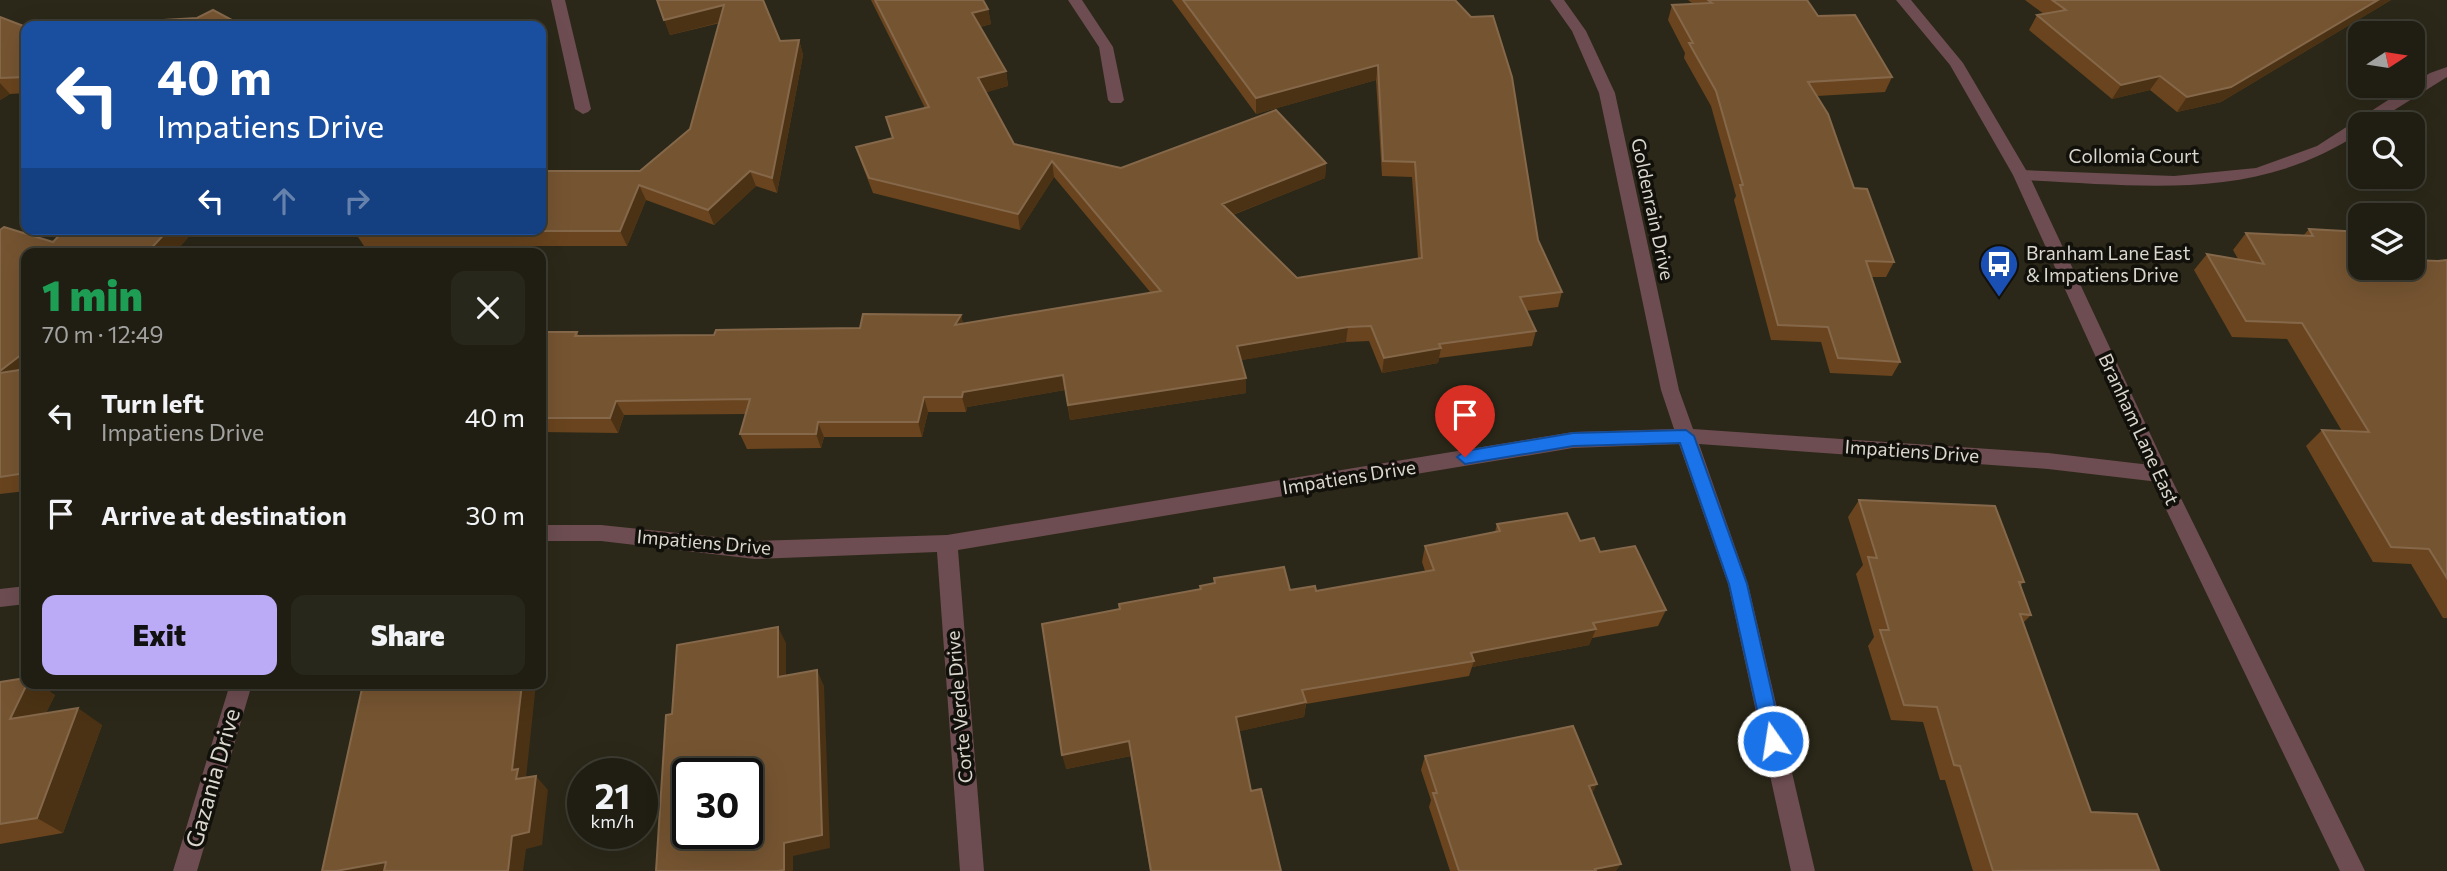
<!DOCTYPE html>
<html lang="en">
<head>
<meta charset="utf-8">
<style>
  body { margin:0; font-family:Commissioner,sans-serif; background:#28271c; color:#f1f3f6; height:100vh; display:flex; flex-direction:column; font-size:26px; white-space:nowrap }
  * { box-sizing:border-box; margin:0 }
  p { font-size:23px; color:#a2a2a0 }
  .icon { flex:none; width:38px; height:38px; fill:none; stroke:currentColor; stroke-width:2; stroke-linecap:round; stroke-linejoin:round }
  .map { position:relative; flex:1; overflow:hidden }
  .drawer { position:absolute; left:21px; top:248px; width:525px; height:441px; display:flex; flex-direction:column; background:#201e13; border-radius:14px; box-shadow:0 7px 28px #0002,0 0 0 2px #3d3c33 }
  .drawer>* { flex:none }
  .banner { position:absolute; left:21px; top:21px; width:525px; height:214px; border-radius:14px; box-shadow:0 7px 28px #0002,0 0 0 2px #3d3c33; background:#1a4fa0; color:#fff; overflow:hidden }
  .needle { width:46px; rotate:78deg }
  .tools { position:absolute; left:2348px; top:21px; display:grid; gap:14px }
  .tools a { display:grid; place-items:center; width:77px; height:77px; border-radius:14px; background:#201e13; box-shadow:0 7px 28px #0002,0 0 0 2px #3d3c33; font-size:35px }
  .speed { position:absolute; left:567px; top:758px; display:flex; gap:14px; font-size:35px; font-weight:700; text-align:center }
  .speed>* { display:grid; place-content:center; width:91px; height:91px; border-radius:50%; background:#201e13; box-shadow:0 7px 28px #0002,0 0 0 2px #3d3c33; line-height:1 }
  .speed small { font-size:18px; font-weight:400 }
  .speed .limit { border:4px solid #111; border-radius:10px; background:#fff; color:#111 }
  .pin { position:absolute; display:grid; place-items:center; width:60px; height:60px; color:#fff; margin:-72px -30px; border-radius:50% 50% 50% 0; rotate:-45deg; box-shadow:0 0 7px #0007 }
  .pin .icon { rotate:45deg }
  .me { position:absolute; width:77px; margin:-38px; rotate:347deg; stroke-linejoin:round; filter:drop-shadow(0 0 5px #0008) }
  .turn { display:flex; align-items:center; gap:24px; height:147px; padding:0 21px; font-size:32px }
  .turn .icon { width:91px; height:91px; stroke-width:2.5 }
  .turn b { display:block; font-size:49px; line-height:60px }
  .lanes { display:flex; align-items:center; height:66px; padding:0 21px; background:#0003; justify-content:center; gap:35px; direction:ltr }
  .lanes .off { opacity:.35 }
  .round { display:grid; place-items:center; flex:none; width:74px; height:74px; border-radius:14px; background:#28271c }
  .head { display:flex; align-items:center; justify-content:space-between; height:119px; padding:0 21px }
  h1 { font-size:42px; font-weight:800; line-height:52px; color:#1e9e55 }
  .action { display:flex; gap:14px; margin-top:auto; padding:14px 21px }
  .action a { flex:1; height:80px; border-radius:14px; background:#bbaaf6; color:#111; font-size:28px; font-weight:800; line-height:80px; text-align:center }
  .action a+a { background:#28271c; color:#f1f3f6 }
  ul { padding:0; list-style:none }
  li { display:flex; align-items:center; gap:21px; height:98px; padding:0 21px }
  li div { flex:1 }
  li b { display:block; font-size:26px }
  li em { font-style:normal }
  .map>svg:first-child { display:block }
</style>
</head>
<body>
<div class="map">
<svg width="2447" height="871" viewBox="0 0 2447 871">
  <rect width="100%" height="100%" fill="#2b2819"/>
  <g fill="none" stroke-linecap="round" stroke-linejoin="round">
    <path fill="#6d4d51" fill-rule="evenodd" d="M551,0H565L591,109L588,112L583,114L575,109Z
      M1068,0H1082L1113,47L1124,100L1121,103H1111L1108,100L1099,47Z
      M1550,0H1564L1586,31L1615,93L1679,390L1693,429L2048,453L2159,466L2166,468L2169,474L2166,480L2159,482L2048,469L1699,444L1748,584L1815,871H1791L1728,584L1679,444L1573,448L958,550L984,871H960L937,552L755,559L601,541H541V525H601L755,541L947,535L1573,432L1674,429L1661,390L1599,93L1572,31Z
      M2447,67V77L2372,124H2361V132C2255,203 2142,185 2021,180L2013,175L2021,170L2174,176L2256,168L2317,146L2430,73Z
      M26,586V604L0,607V589Z
      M230,684H252L197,871H173Z"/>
    <path fill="#6d4d51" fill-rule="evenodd" d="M1896,0H1911L1963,63L2029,175L2169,474L2365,871H2340L2149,474L2013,175L1950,65Z"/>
  </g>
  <path fill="#69441e" d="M657,0L780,41L799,40L803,55L777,193L756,186L714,225L646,200L627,246H364L354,231L640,171L690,129L720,23L670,35Z
    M871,0H983L988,9L991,24L980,27L1006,71L1008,86L986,92L1014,144L1121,168L1326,163L1325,178L1233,215L1297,278L1418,258L1412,177L1382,176L1376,80L1256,114L1172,0H1455L1538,240L1562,292L1558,307L1526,311L1536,331L1532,346L1439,358L1438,363L1382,373L1369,341L1346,342L1241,360L1246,393L1070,420L1065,390L967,407L966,412H928L922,437H824L821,448L747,449L740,434L746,414L624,415L618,433L541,432V332H577L579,336L714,335L860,328L961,315L963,324L1151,293L1054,177L1020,230L873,193L861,162L856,147L892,138L886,117L925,108Z
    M1688,0H1807L1818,16L1892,77L1885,92L1817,96L1854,188L1894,262L1886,277H1871L1900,362L1892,376L1830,373L1821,342L1771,340L1734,200L1736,196L1711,106L1684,58L1685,53L1668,20L1672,5L1693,4Z
    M2025,0H2391L2221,102L2177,112L2150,90L2112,99L2029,30L2037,15L2044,14Z
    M0,17L26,27V93L10,94L0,100Z
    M65,229H195L174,254H26V491L0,494V230L53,242Z
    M2309,229L2361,268L2447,260V618H2443L2411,564L2373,562L2306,446L2322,430L2342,431L2287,339L2232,337L2194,270L2207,254L2238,259L2233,250L2246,233L2303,236Z
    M1859,500L2024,582L2020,586L2031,615L2023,623L2091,812L2159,870L2158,871H1973L1945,780H1940L1923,722L1891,720L1868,646L1874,637L1856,574L1863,565L1848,517Z
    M1497,524L1580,541L1600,552L1666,610L1658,626L1592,638L1589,645L1472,667L1469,676L1306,704L1304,717L1239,731L1251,791L1281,871H1150L1131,756L1066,769L1120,610L1200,589L1214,583V578L1290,590L1316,591L1425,571L1422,562L1425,546L1495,532Z
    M0,682L55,695L46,713L102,725L63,833L0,844Z
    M1425,756L1592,794L1616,871H1450L1429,807L1431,800L1421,770Z"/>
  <path fill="#4b3214" d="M2378,0H2391L2221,102L2177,112L2187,97Z
    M724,5L729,20L670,35L664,20Z
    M988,9L991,24L974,28L972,13Z
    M799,40L803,55L777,193L772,178Z
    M1378,65L1376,80L1256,114V98Z
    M1006,71L1008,86L981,94L978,78Z
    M2160,76L2150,90L2112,99L2121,85Z
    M0,83L10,94L0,100Z
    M1052,161L1054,177L1020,230L1018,214Z
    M1326,163L1325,178L1222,219V204Z
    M750,171L756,186L714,225L708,210Z
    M639,185L646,200L627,246L620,231Z
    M169,229H195L174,254H146Z
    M961,315L964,330L955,325Z
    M1348,327L1346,342L1237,361V346Z
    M1441,348L1438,363L1382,373L1384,358Z
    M26,351V379L0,376V371Z
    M1063,375L1065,390L967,407L966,412L962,397L963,392Z
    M1246,378V393L1070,420L1068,405Z
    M924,397L928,412L922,437L918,422Z
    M616,401L624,415L618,433L610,418Z
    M818,422L824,437L821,448L816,434Z
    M778,627L786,643V693L778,677Z
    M1596,629L1589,645L1472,667L1474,661L1471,653Z
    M817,670L824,686L830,848L793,856V871H778Z
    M27,684H40L55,695L35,736L10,719Z
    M522,684H536L526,778L516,779L512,770Z
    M1306,702L1304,717L1236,732V717Z
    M78,708L102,725L63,833L37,818Z
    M1129,741L1131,756L1066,769L1062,755Z
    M536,776L548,790L542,845L526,849L523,871H508L512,836Z
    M1597,784L1590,798L1589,786Z
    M386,862L398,871H336Z
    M1621,864L1616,871H1594L1595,869Z"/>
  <path fill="#755431" stroke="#85684a" stroke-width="2" fill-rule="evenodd" d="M657,0H763L780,41L799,40L772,178L750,171L708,210L639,185L620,231H354L355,229H541V171H640L690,129L724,5L664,20Z
    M875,0H983L988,9L972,13L1006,71L978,78L1014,144L1121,168L1276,110L1326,163L1222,204L1297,278L1422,258L1415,162L1383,161L1378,65L1256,98L1183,0H1455L1471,17L1493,16L1512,77L1538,240L1562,292L1520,297L1536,331L1439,344L1441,348L1384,358L1371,326L1348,327L1237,346L1246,378L1068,405L1063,375L963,392L962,397H924L918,422H818L816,434H740L750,399L616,401L610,418H541V332H577L575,336L714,335L716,330L860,328L863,314L961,315L955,325L1161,291L1052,161L1018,214L869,178L856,147L893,138L886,117L929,107Z
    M1708,0H1807L1818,16L1855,15L1892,77L1808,82L1828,114L1854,188L1867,189L1894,262L1866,261L1900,362L1838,358L1828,327L1778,325L1740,185H1743L1716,91L1689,43H1693L1672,5L1712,3Z
    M2052,0H2378L2231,87L2187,97L2160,76L2121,85L2037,15L2066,10Z
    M213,10L243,26H61L197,18Z
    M0,17L26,27V77L0,78Z
    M4,227L53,242L65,229H169L146,254H26V351L0,371V230Z
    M2309,229L2361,232V268H2413V260L2438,261L2447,260V578L2429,549L2391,547L2322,430L2369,432L2302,323L2246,321L2207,254L2264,264L2246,233L2313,236Z
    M26,369V473L0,477V373Z
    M1859,500L1995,506L2024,582H2019L2031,615L2020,614L2091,812L2137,814L2159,870L1993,871L1960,766L1954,765L1937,707L1904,705L1880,630H1889L1868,557L1877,558Z
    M1567,513L1580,541L1594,538L1600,552L1635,546L1666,610L1593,623L1596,629L1471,653L1474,661L1302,690L1306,702L1236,717L1251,791L1261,789L1281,871H1151L1129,741L1062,755L1042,624L1120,609L1119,604L1201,589L1200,586L1215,583L1214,578L1284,567L1290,590L1315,586L1316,591L1434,570L1425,546L1500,531L1497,524Z
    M778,627V677L817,670L822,835L784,843V870L778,871H656L666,715L672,714L677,645ZM688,774H747V833H688Z
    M26,678V684H27L10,719L78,708L37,818L0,824V682Z
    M363,684H522L512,770L518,769L516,779L536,776L529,832L512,836L508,871H384L386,862L336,871H322Z
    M1573,726L1597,784L1589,786L1621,864L1595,869L1596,871H1459L1433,793H1437L1425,756Z"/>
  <path fill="#1a73e8" stroke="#114b97" stroke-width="2" d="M1686,430L1694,436L1747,584L1783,741L1780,747L1773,749L1767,747L1764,741L1729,584L1680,443L1573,446L1465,464L1457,457L1465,451L1573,433Z"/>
  <defs>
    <g id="bus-pin" transform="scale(2.0125)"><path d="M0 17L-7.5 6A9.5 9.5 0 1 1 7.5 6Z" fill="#1a4fb4" stroke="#12100a"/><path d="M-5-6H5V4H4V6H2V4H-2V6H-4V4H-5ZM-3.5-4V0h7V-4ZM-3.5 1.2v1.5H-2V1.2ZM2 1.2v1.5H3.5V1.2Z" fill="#fff"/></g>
  </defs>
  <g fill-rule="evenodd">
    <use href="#bus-pin" x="1999" y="264"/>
  </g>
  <g text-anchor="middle" stroke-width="7" stroke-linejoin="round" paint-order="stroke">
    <g font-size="19" fill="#d9d7ce" stroke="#12100a">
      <text x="2134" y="163">Collomia Court</text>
      <text transform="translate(1653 209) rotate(78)" y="7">Goldenrain Drive</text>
      <text transform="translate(2139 429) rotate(65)" y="7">Branham Lane East</text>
      <text transform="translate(1912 451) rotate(4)" y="7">Impatiens Drive</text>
      <text transform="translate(1349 477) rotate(-9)" y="7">Impatiens Drive</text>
      <text transform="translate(704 542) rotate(5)" y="7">Impatiens Drive</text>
      <text transform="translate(959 707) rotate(-95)" y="7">Corte Verde Drive</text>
    </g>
    <g font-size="19" fill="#d9d7ce" stroke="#12100a" text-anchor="start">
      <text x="2026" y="260">Branham Lane East<tspan x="2026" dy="22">&amp; Impatiens Drive</tspan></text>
    </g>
    <g font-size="23" fill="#d9d7ce" stroke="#12100a">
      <text transform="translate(213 778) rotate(-74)" y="8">Gazania Drive</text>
    </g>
  </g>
</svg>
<div class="tools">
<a><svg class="needle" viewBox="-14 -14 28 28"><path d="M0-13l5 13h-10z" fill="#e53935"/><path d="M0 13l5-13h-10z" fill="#a2a2a0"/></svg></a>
<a><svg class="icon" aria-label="search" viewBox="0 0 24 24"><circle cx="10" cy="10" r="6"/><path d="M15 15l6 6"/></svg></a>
<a><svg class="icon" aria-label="layers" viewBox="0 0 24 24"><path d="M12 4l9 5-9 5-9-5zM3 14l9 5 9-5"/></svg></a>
</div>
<div class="speed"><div>21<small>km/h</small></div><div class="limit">30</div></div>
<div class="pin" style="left:1465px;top:457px;background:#d93025"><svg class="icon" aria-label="arrive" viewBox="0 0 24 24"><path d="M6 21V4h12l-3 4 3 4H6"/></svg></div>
<svg class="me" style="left:1773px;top:741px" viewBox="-20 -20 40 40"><circle r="17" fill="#1a73e8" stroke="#fff" stroke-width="3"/><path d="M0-11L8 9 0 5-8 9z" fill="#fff"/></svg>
<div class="banner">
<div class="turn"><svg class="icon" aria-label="left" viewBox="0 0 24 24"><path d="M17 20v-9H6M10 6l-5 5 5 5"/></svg><div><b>40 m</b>Impatiens Drive</div></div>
<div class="lanes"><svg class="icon" aria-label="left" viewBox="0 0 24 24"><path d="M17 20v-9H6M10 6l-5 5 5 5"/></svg><svg class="icon off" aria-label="ahead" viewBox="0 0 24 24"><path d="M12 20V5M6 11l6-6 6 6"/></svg><svg class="icon off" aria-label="right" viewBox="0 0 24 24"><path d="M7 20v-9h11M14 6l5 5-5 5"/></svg></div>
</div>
<section class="drawer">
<div class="head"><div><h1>1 min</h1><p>70 m · 12:49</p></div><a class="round"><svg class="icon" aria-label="close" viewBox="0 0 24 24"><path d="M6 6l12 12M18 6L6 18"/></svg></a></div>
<ul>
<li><svg class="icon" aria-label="left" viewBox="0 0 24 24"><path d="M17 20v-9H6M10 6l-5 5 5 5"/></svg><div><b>Turn left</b><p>Impatiens Drive</p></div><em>40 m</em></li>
<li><svg class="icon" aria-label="arrive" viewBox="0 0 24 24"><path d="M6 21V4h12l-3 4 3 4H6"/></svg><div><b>Arrive at destination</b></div><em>30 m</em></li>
</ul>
<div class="action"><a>Exit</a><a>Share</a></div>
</section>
</div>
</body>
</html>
